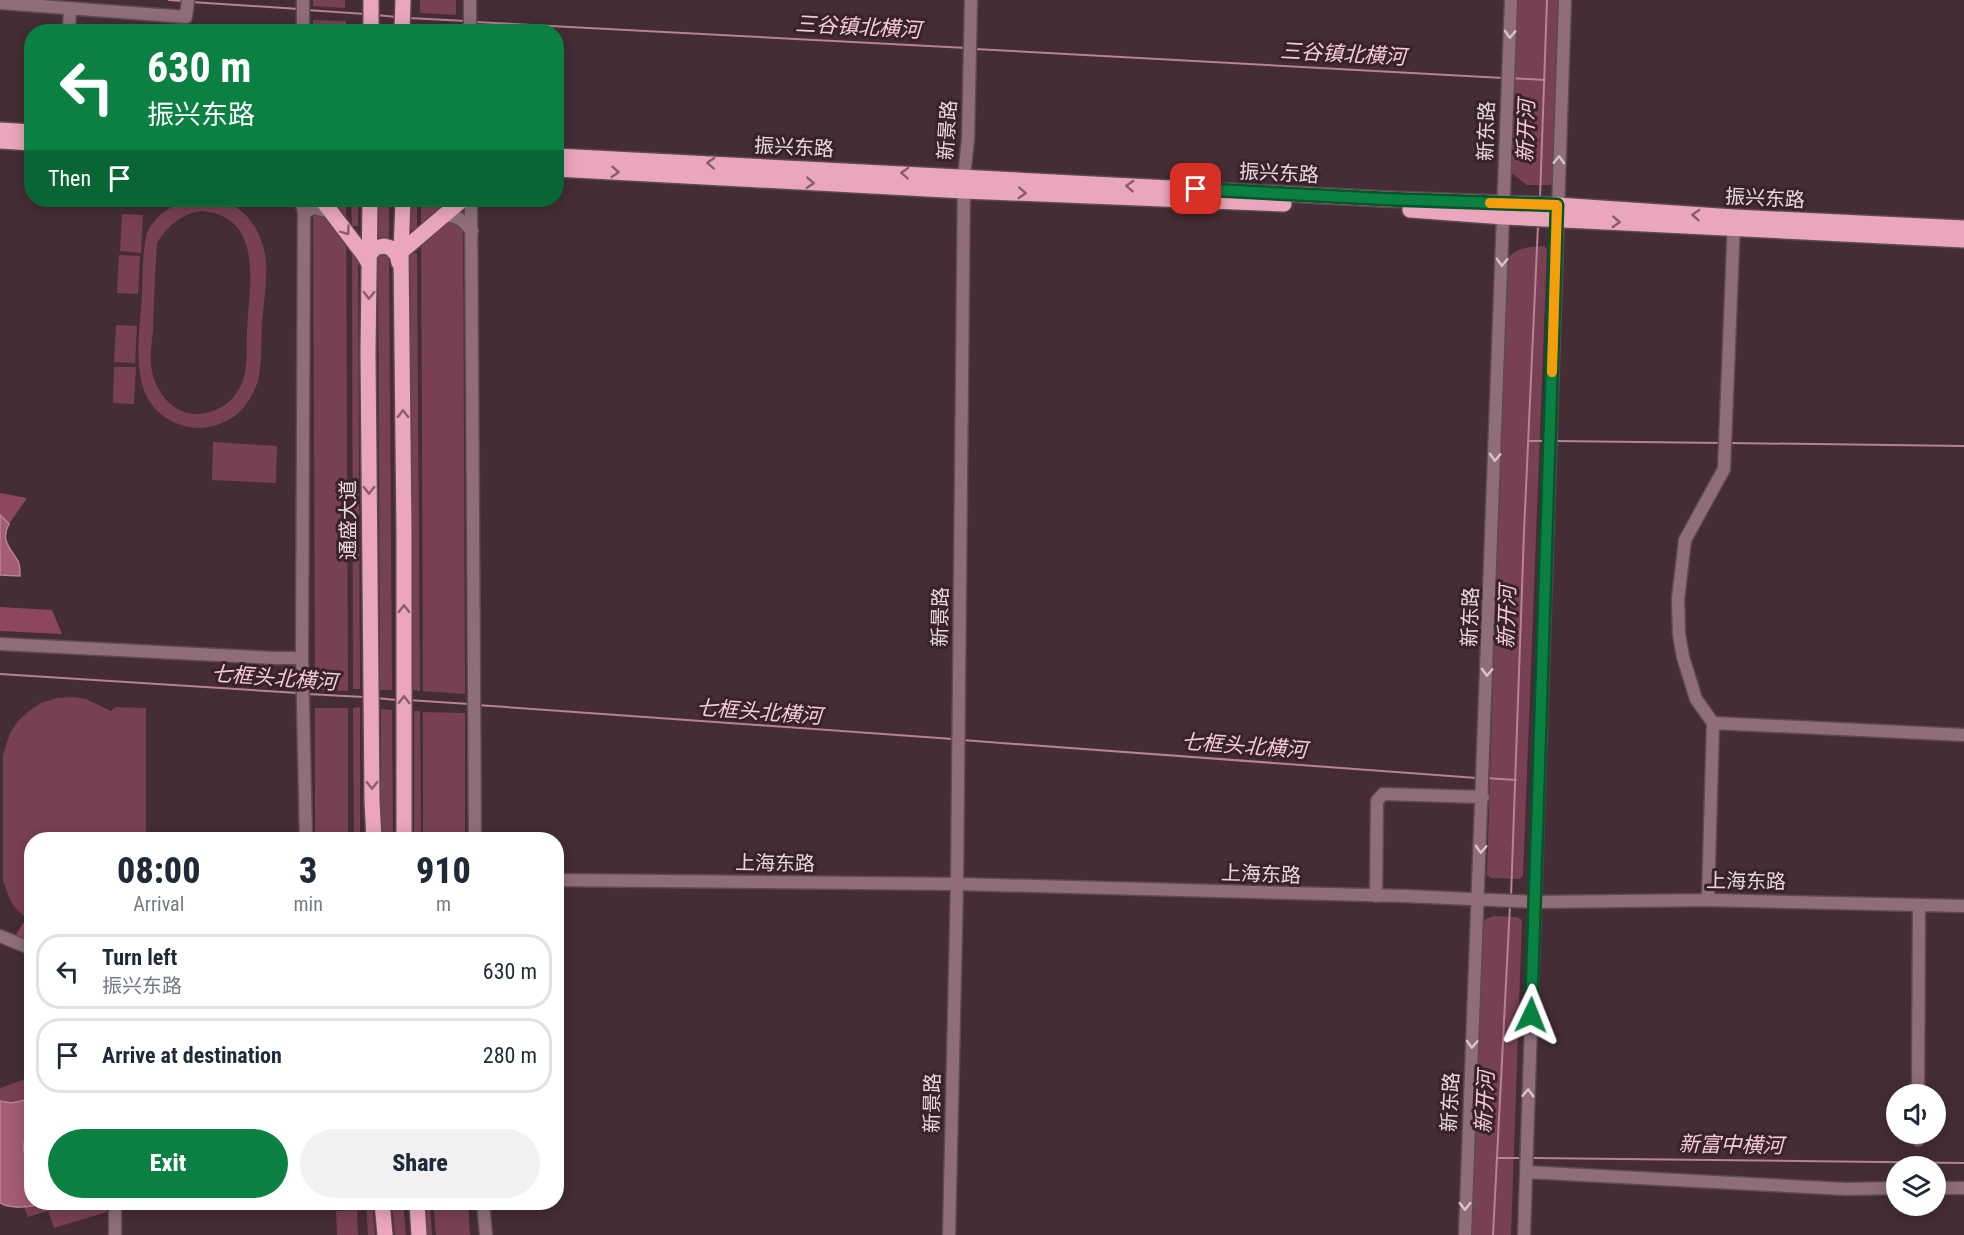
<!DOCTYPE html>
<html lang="en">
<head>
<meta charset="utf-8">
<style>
  body { margin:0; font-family:"Roboto Condensed","Noto Sans SC",sans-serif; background:#f2f2f3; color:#1f2937; height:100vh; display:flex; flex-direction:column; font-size:22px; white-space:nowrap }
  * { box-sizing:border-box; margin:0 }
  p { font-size:20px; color:#747a83 }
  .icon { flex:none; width:33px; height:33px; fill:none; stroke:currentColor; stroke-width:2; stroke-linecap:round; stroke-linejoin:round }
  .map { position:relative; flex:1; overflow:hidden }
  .details { position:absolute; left:24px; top:832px; width:540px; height:378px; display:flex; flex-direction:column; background:#fff; border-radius:24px; box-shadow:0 3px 15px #0003 }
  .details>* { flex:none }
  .hud { position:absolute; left:24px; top:24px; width:540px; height:183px; border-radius:24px; box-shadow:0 3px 15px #0003; background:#0b8043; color:#fff; overflow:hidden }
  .controls { position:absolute; left:1886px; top:1084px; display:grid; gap:12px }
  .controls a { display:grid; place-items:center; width:60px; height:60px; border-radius:50%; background:#fff; box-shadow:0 3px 15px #0003; font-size:30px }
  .pin { position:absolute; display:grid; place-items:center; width:51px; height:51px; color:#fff; margin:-26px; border-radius:12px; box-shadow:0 3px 9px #0006 }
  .me { position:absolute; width:66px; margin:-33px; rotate:2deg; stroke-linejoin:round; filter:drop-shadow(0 0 4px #0008) }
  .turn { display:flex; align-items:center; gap:21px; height:126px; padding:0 24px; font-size:27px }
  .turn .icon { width:78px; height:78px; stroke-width:2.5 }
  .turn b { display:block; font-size:42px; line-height:51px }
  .then { display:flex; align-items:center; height:57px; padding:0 24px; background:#0003; gap:12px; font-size:22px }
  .eta { display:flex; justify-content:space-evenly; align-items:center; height:102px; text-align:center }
  .eta b { font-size:36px; font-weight:800; line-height:42px }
  .cta { display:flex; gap:12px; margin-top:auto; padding:12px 24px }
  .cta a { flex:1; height:69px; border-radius:36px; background:#0b8043; color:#fff; font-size:24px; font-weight:800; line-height:69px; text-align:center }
  .cta a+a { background:#f2f2f3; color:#1f2937 }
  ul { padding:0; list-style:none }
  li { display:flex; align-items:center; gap:18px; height:75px; margin:0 12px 9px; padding:0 12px; border:3px solid #e0e1e3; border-radius:24px }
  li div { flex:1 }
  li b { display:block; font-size:22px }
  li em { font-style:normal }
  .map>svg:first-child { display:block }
</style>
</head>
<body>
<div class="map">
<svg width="1964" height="1235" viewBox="0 0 1964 1235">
  <rect width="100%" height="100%" fill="#442d34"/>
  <path fill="#784054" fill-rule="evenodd" d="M313,0H345V8L313,6Z
    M420,0H456V15L420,13Z
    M1517,0H1560L1553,182L1550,185H1527L1510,172Z
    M313,20L346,21V31H313Z
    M190,200C217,200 236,199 253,224C260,234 266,251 266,263C267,282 264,302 262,322C261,340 262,359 259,376C257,389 246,407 236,415C224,425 203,430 189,427C124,413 139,344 142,296C143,276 142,252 147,233C156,214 170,206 190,200ZM202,211C265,217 249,286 247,331C246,349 249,373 239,389C231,404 216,413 198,414C174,415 156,393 152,371C149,358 152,343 153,330C154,301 155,272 157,243C169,225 180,214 202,211Z
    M313,200H346L348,691L315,690Z
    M351,200H358V226H352Z
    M378,200H389V241L378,242Z
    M410,200H417V230H410Z
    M421,200H463L465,694L423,691Z
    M122,214L143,215L141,253L120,251Z
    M1544,246L1547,249L1523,876L1519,879L1491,878L1487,875L1506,260C1516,247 1529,247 1544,246Z
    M352,252H358L360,689H353Z
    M378,252H389L392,690H380Z
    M417,253L420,691L413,690L410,254Z
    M119,255L140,256L138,294L117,293Z
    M116,325L137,326L135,363L114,362Z
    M114,367H136L134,404L113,403Z
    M213,442L277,446L276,483L212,480Z
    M73,697L86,699L111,711L116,707L146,708V840H32L31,922L17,910L10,900L3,880V755L10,733L18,721L29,711L41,703L57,698Z
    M360,707V840H354L353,708Z
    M315,708H348V840H315Z
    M381,709L392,710L393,840H381Z
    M414,711H420L421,840H414Z
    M423,712L465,713V840H423Z
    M1493,916L1517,917L1522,920L1511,1235H1470L1482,921Z
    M31,1077L32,1203H106L107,1212L54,1228L48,1211L28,1217L24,1207H6L0,1203V1088Z
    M366,1203H372L375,1235H368Z
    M392,1203H403L406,1235H395Z
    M423,1203H430L432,1235H425Z
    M433,1203H468L470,1235H436Z
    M357,1210L358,1235H337L336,1211Z"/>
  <path fill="#8c4660" d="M0,493L27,498L9,524L0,515Z
    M0,607L52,610L62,634L0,631Z
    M23,923L31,928V942L16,935Z"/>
  <path fill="#a45c76" stroke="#b98295" stroke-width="1.5" d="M0,515L9,524C0,540 10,548 18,561C20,565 20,571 20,576L0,575Z
    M26,1100L31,1101V1133C21,1141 21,1153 31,1161L32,1203H41C29,1208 11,1209 0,1203V1101L11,1103Z"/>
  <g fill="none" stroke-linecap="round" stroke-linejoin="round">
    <path stroke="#b98295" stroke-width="2" d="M169,0L182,1
      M191,2L299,9
      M307,10L365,14
      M376,15L397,17
      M409,18L466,21
      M475,22L967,48
      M975,49L1503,78
      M1511,78L1545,80
      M1540,198L1547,0
      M1529,441H1547
      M1556,441L1721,443
      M1730,443L1964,446
      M0,674L298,693
      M307,694L364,697
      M376,698L397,700
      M408,700L469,704
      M477,705L953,739
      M962,740L1477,778
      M1486,778L1516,780
      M1511,897L1524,532L1538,225
      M1497,1158H1523
      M1532,1158L1964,1163
      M1493,1235L1510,905"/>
    <g stroke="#5e494f" stroke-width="15">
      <path id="minor" d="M303,0V32
        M470,0V32
        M0,3L186,17L188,0
        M69,32L70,8
        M471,200L475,840
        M304,213L313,208L333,212
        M444,215C458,216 463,220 472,231
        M0,644L275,658H302L304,213L301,200
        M302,658L306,840
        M1713,723L1696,699L1683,657L1679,634L1678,599L1685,540L1724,469L1734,221
        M556,880L957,884L1405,896L1535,902L1708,900L1964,906
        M1376,896L1377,801L1383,794L1483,797
        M1708,900L1713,723L1964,735
        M0,936L32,949
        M1918,1095L1919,905
        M1918,1140V1134
        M1526,1172L1846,1189L1896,1188
        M1935,1188H1964
        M115,1203V1235
        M483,1203L486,1235
        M949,1235L957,884L964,176L968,140L971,0
        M1465,1235L1511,0
        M1524,1235L1565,0"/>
    </g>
    <g stroke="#5e494f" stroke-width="18">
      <path id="major" d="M371,32V0
        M402,32L403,0
        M0,130L32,132
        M0,141L32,143
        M556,156L1384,199L1557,205L1734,217L1964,228
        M556,169L964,191L1284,204
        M322,200L363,254L369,264
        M370,200L368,352L372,801L374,840
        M403,200L401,252L404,533V840
        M1410,210L1504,217L1964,240
        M401,252L462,200
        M369,255L375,248L384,246L391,248L397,255L399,263
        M382,1203L385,1235
        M417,1203L419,1235"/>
    </g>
    <use href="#minor" stroke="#8f6e78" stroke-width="12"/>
    <use href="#major" stroke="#eaa6bc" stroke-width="15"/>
  </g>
  <defs><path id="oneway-chevron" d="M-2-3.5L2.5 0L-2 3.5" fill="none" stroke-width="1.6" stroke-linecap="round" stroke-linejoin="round" transform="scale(1.5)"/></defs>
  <g stroke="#d7c4ca">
    <use href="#oneway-chevron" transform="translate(1510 34) rotate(92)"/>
    <use href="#oneway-chevron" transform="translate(1559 160) rotate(-88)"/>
    <use href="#oneway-chevron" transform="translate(1502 262) rotate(92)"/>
    <use href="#oneway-chevron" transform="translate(1495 457) rotate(92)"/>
    <use href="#oneway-chevron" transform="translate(1487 672) rotate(92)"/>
    <use href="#oneway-chevron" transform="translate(1481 849) rotate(92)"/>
    <use href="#oneway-chevron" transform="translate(1472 1044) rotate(93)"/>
    <use href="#oneway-chevron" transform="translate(1528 1093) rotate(-88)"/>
    <use href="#oneway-chevron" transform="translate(1465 1206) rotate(91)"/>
  </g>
  <g stroke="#895e6c">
    <use href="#oneway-chevron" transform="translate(711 163) rotate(-177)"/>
    <use href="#oneway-chevron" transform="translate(615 172) rotate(4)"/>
    <use href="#oneway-chevron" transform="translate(905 173) rotate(-177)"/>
    <use href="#oneway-chevron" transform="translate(810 183) rotate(3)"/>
    <use href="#oneway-chevron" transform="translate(1130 186) rotate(-177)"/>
    <use href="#oneway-chevron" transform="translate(1022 193) rotate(3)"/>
    <use href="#oneway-chevron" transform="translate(1696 215) rotate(-176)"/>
    <use href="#oneway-chevron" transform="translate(1616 222) rotate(4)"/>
    <use href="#oneway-chevron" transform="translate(346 231) rotate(54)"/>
    <use href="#oneway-chevron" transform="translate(369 295) rotate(91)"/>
    <use href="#oneway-chevron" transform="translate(403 414) rotate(-91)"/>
    <use href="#oneway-chevron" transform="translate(369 490) rotate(90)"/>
    <use href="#oneway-chevron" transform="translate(404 609) rotate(-90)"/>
    <use href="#oneway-chevron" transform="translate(404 700) rotate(-90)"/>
    <use href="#oneway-chevron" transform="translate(372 785) rotate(89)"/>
  </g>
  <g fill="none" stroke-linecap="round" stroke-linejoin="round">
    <g stroke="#07532c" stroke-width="15">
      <path id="route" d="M1196,189L1384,199L1557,205L1531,1015"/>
    </g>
    <use href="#route" stroke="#0b8043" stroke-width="10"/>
    <path stroke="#f59e0b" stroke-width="10" d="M1490,203L1557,205L1552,372"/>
  </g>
  <g text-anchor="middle" stroke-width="6" stroke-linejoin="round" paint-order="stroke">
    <g font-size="20" fill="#e9d9de" stroke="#39232a">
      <text transform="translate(947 130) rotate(-86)" y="7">新景路</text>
      <text transform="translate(1486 131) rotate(-88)" y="7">新东路</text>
      <text transform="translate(794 147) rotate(3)" y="7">振兴东路</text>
      <text transform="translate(1279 173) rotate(3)" y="7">振兴东路</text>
      <text transform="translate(1765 198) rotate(3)" y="7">振兴东路</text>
      <text transform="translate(348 520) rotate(-90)" y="7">通盛大道</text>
      <text transform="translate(940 617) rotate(-89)" y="7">新景路</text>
      <text transform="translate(1470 617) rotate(-88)" y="7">新东路</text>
      <text transform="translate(775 863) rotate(1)" y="7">上海东路</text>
      <text transform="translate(1261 874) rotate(2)" y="7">上海东路</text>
      <text transform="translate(1746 881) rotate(1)" y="7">上海东路</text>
      <text transform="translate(1450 1102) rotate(-87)" y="7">新东路</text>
      <text transform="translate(932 1103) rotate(-89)" y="7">新景路</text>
    </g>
    <g font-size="21" font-style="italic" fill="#f6cbd8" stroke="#39232a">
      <text transform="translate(858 27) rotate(3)" y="7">三谷镇北横河</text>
      <text transform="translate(1343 54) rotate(3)" y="7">三谷镇北横河</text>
      <text transform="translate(1526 131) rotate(-88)" y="7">新开河</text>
      <text transform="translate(1507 617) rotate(-88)" y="7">新开河</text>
      <text transform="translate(274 678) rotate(4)" y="7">七框头北横河</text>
      <text transform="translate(759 712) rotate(4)" y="7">七框头北横河</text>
      <text transform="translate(1244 746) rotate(4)" y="7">七框头北横河</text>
      <text transform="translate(1485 1102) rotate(-87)" y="7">新开河</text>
      <text transform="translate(1731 1145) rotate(1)" y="7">新富中横河</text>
    </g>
  </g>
</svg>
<div class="controls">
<a><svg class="icon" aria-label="sound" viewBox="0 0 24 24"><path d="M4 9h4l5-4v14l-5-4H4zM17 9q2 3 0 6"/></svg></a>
<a><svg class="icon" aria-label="layers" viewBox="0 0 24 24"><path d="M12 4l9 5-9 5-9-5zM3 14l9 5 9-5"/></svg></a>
</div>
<div class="pin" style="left:1196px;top:189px;background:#d93025"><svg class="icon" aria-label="arrive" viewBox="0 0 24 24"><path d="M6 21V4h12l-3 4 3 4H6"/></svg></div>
<svg class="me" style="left:1531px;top:1015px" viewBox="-20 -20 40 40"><path d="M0-17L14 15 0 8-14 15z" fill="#0b8043" stroke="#fff" stroke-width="4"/></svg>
<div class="hud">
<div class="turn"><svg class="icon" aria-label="left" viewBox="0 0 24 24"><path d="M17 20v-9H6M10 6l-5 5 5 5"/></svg><div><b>630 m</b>振兴东路</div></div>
<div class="then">Then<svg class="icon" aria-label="arrive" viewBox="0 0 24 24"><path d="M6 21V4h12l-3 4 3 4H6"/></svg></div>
</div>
<section class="details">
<div class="eta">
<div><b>08:00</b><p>Arrival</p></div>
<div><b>3</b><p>min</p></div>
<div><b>910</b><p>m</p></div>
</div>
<ul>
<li><svg class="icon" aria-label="left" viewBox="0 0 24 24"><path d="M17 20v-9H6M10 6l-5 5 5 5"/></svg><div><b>Turn left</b><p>振兴东路</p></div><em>630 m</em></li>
<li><svg class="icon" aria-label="arrive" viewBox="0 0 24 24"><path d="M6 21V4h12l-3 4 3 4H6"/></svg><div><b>Arrive at destination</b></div><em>280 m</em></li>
</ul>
<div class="cta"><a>Exit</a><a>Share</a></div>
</section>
</div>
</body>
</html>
